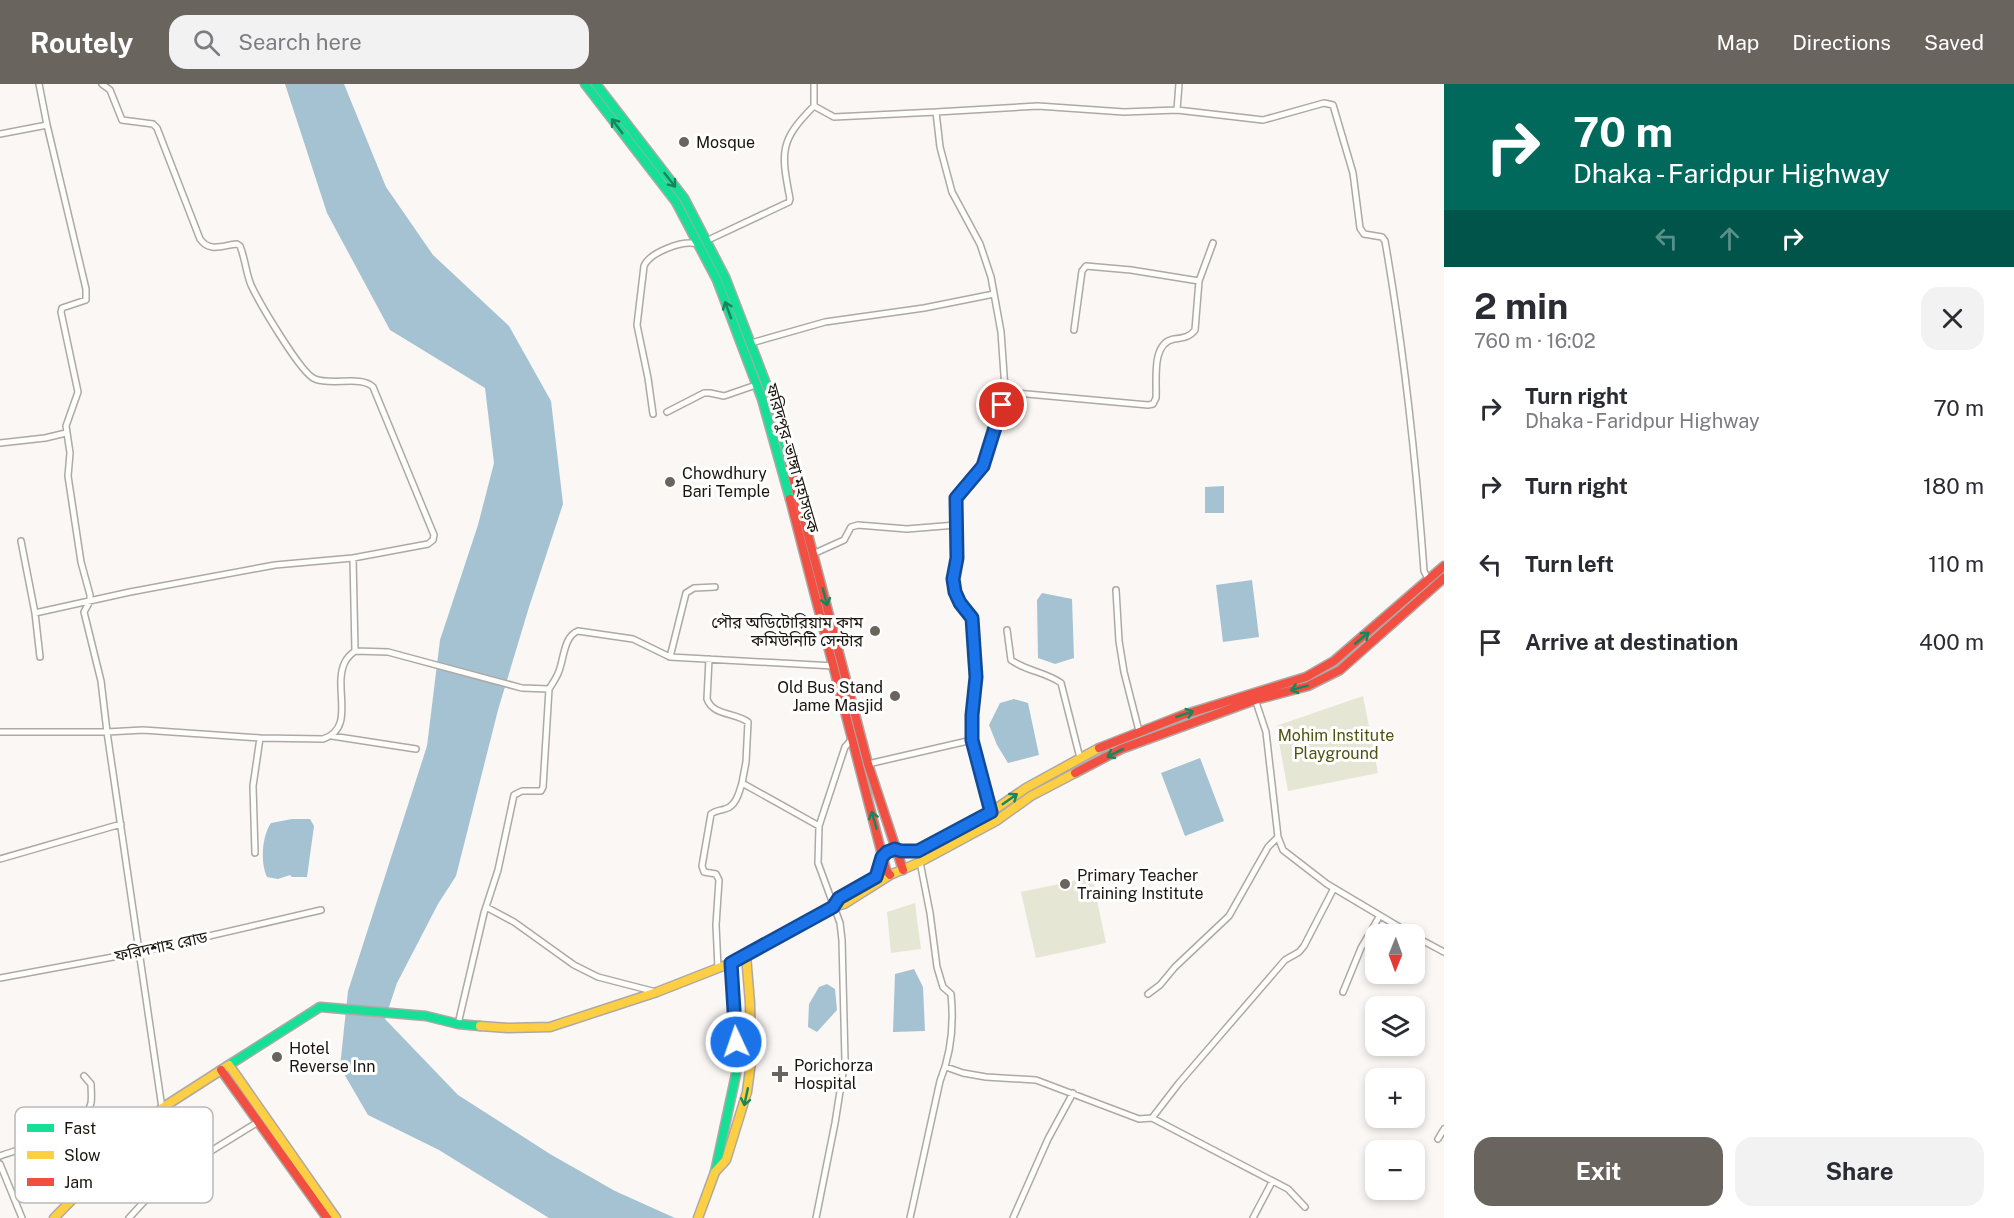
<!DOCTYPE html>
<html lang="en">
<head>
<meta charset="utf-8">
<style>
  body { margin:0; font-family:"Public Sans","Noto Sans Bengali",sans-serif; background:#f2f2f3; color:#2b2b33; height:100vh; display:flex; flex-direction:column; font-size:22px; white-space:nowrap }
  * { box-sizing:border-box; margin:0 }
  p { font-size:20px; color:#7c7c81 }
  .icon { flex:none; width:33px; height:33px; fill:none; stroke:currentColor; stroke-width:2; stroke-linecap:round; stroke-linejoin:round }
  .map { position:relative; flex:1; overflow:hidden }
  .details { display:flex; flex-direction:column; background:#fff; width:570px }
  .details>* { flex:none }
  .banner { background:#00695c; color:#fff; overflow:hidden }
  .needle { width:39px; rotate:181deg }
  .tools { position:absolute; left:1365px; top:840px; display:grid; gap:12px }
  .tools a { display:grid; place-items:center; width:60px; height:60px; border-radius:12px; background:#fff; box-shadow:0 3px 9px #0003; font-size:30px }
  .pin { position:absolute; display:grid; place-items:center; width:51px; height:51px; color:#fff; margin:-26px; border:3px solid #fff; border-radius:50%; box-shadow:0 2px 6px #0007 }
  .me { position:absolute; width:66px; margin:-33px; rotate:357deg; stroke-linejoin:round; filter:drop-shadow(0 0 4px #0008) }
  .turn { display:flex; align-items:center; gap:21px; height:126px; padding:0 30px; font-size:27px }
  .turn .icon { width:78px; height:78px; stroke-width:2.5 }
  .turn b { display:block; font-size:42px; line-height:51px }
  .lanes { display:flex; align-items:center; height:57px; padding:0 30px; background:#0003; justify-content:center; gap:30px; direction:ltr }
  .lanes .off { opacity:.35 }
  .round { display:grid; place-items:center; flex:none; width:63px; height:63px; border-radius:18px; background:#f2f2f3 }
  .overview { display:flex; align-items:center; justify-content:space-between; height:102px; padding:0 30px }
  h1 { font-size:36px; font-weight:700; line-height:45px }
  .action { display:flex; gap:12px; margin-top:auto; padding:12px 30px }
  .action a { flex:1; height:69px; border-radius:18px; background:#69645e; color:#fff; font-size:24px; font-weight:700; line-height:69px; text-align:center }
  .action a+a { background:#f2f2f3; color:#2b2b33 }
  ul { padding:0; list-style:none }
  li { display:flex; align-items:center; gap:18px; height:78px; padding:0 30px }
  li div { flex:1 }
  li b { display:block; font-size:22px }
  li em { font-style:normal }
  header { display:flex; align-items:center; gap:36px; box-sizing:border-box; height:84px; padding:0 30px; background:#69645e; color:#fff }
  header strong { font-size:28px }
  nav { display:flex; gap:33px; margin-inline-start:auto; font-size:21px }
  .search { width:420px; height:54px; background:#f2f2f3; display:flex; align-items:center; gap:15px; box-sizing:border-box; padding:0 21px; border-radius:18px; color:#7c7c81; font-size:22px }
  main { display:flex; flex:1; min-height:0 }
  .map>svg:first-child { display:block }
</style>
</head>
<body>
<header>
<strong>Routely</strong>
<div class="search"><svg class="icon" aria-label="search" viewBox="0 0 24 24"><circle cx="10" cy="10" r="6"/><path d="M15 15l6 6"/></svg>Search here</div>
<nav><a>Map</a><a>Directions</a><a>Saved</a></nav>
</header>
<main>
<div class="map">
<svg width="1444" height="1134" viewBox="0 0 1444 1134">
  <rect width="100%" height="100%" fill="#faf7f4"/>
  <path fill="#e6e6d5" d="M1363,612L1378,689L1288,707L1276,642Z
    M1092,793L1106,859L1036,874L1021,808Z
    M915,819L921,865L891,869L887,828Z"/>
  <path fill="#a5c2d2" d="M285,0H344L386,103L433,171L509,242L551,317L563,420L529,523L498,626L456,792L438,820L397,899L385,935L458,1011L550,1070L615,1107L675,1134H549L439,1066L368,1031L340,983L348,907L427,662L440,556L478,441L494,379L485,304L390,246L327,129Z
    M1224,402V429H1205V403Z
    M1252,496L1259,553L1223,558L1216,501Z
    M1042,509L1072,515L1074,574L1055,580L1038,574L1037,516Z
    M1014,615L1028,619L1039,671L1008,679L997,661L989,641L1000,619Z
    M1200,674L1224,737L1185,752L1161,689Z
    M292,735H310L314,742L307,793H292L290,791L278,795L267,793C260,779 262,752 271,739Z
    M914,885L923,903L925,947L893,948L895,890Z
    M827,900L835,905L837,926L817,948L808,943L809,920L819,903Z"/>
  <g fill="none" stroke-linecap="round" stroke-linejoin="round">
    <g stroke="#aea9a4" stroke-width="8">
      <path id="street" d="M39,0L47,41
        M814,22L834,33L936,28
        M1177,26L1179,0
        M0,50L47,41L86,205V216L62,224L61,228L78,308L66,342L70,369L68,392L81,478L90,511V517L84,528L101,597L107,648L143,646L260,654L323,655C357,644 332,603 345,578C347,574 351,570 355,567L353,474
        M706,157L789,118L790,115C781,68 779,57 814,22V0
        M1074,246L1082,187L1086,182L1131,186L1199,197
        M751,259L825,238L924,224L994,210
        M1005,308L1148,321L1153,320L1156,314C1157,296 1151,259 1174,255C1183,254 1190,253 1195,246L1199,197L1213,159
        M667,328L704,309H710L724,312L756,301
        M653,330L648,294L637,241L644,182C650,168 683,156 697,160
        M0,359L45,354L66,349
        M21,457L35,529L40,573
        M813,470L844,456L851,443L858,441L907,445L956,441
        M1116,506L1119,557L1124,588L1139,647
        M35,529L130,508L275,481L353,474L428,460L433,456L434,451L373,303C361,291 332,302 315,295C301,290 259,218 251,201C246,189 245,174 240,162L237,160C223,161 210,169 200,155L157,44L153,40L122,36L110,6L102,0
        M1007,546L1011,576C1026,587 1046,588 1061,599L1080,674
        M355,567L388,568L522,604L549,605C553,599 557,593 559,587C564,574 564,552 578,547L633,555L670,573L834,582
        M670,573L686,509L694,504L715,503
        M709,575L707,615C713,632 735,628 748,638L746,678L742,699L819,742L818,779L840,839L842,856L845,976L835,1039L816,1134
        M1255,615L1266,648L1278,753L1283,766L1327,800L1411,850
        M0,648H107L162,1024
        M332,652L416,665
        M868,680L972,656
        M991,730L978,687L972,656V631L976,593L972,534L960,519L955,508L953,495L957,474L956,414L983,382L999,334L1005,305L1001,248L991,193L980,160L952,108L940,63L936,28L1038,22L1124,28L1177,26L1263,36L1324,19L1333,21L1353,89L1360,144L1364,150L1382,153L1385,157C1404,266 1416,376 1424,487L1429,497
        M819,742L845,663L852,655
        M255,769L253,702L260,654
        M0,775L121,740
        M486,823L514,838L574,881L598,893L656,908
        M1414,852L1444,868
        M718,884L716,841L719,796L716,790L704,788L702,782L711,730C716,726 719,727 725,725C736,722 739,709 742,699
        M0,894L140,868L321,826
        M1343,908L1361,864L1379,833
        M1148,910L1160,901L1175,883L1229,832L1268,763L1278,753
        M458,940L484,829L498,786L514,711L522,707H541L543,703L549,605
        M946,983L963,989L986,993L1036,996L1139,1035L1152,1034L1179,999L1285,876L1299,868L1304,862L1334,804
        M1152,1034L1288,1105L1305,1123
        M1438,1055L1444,1045
        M0,1072C25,1063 84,1048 91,1019C92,1013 91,1005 91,1000L84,992
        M0,1080L22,1134
        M129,1134L164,1096L258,1038
        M910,1134L940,997C951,970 954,939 951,910L943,903L937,883L930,829L920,778
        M1013,1134L1048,1055L1073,1009
        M1253,1134L1272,1098"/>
    </g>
    <g stroke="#aea9a4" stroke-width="11">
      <path id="fast" d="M585,0L676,118L717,196L762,315L790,415
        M596,0L684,114L725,193L775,323L790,382
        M229,981L320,923L426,932L458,940L480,942
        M715,1088L736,990V942L731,879L752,867"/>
    </g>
    <g stroke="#aea9a4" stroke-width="11">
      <path id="slow" d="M867,798L876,793L882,774L889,767L923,765L991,728L1026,704L1099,664
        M752,867L833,823L844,820L890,791L920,778L996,737L1031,712L1075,689
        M480,942L508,944L550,943L657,908L731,879
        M54,1134L162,1024L229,981L336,1134
        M698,1134L715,1088L726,1076L747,1008L751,978L750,919L746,871"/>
    </g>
    <g stroke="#aea9a4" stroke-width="11">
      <path id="jam" d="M790,382L868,680L903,786
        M790,415L886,786L890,791
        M1099,664L1183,631L1306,593L1334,577L1444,482
        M1075,689L1121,665L1255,616L1308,602L1340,586L1444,494
        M221,986L327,1134"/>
    </g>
    <use href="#street" stroke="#fefefd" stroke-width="5"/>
    <use href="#fast" stroke="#16e098" stroke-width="8"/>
    <use href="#slow" stroke="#ffcf43" stroke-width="8"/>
    <use href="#jam" stroke="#f24e42" stroke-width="8"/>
  </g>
  <defs><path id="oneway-shaft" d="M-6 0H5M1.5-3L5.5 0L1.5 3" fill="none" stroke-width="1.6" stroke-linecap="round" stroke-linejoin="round" transform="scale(1.5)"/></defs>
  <g stroke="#18855a">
    <use href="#oneway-shaft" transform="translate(617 42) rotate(-127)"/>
    <use href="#oneway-shaft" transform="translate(670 96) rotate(52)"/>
    <use href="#oneway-shaft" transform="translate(728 226) rotate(-110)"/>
    <use href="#oneway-shaft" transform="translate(825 513) rotate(75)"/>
    <use href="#oneway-shaft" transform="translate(1362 554) rotate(-40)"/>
    <use href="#oneway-shaft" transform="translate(1299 604) rotate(165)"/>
    <use href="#oneway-shaft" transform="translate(1185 630) rotate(-19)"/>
    <use href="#oneway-shaft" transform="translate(1115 669) rotate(153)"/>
    <use href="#oneway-shaft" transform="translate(1010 715) rotate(-35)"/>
    <use href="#oneway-shaft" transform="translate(874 736) rotate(-106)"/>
    <use href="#oneway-shaft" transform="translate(746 1013) rotate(102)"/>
  </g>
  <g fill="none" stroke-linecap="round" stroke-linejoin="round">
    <g stroke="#114b97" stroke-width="15">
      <path id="route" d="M736,958L731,879L833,823L839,814L876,793L882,773L887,768L895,765L901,767H918L991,728L972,656V631L976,593L972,534L960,519L955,508L953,495L957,474L956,414L983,382L1002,321"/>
    </g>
    <use href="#route" stroke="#1a73e8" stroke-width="10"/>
  </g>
  <g fill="#69645e" stroke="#fff" stroke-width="2">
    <circle cx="684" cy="58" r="6"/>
    <circle cx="670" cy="398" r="6"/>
    <circle cx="875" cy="547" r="6"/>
    <circle cx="895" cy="612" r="6"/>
    <circle cx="1065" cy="800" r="6"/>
    <circle cx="277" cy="973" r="6"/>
    <path d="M777 981h6v6h6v6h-6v6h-6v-6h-6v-6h6z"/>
  </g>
  <g text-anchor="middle" stroke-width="6" stroke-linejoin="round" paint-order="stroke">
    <g font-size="16" fill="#1b150e" stroke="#fff" text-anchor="start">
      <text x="696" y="64">Mosque</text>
      <text x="682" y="395">Chowdhury<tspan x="682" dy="18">Bari Temple</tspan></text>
      <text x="863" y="544" text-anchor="end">পৌর অডিটোরিয়াম কাম<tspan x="863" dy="18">কমিউনিটি সেন্টার</tspan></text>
      <text x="883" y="609" text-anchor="end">Old Bus Stand<tspan x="883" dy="18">Jame Masjid</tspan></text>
      <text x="1077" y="797">Primary Teacher<tspan x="1077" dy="18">Training Institute</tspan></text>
      <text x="289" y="970">Hotel<tspan x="289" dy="18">Reverse Inn</tspan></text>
      <text x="794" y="987">Porichorza<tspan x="794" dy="18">Hospital</tspan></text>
    </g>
    <g font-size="16" fill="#1b150e" stroke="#fff">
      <text transform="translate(793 374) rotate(74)" y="6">ফরিদপুর-ভাঙ্গা মহাসড়ক</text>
      <text transform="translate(161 862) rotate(-12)" y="6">ফরিদশাহ রোড</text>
    </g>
    <g font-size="16" fill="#4f540e" stroke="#fff">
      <text x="1336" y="657">Mohim Institute<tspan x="1336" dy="18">Playground</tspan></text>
    </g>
  </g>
  <rect x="15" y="1023" width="198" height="96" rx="9" fill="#fff" stroke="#bbb9b7" stroke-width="1.5"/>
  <rect x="27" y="1040" width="27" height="8" fill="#16e098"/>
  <rect x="27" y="1067" width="27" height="8" fill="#ffcf43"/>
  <rect x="27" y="1094" width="27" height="8" fill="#f24e42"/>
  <g font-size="16" fill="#1b150e">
    <text x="64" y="1050">Fast</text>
    <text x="64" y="1077">Slow</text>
    <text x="64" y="1104">Jam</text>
  </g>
</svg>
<div class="tools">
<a><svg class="needle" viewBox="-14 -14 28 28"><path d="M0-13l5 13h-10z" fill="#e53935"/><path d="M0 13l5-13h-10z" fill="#7c7c81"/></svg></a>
<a><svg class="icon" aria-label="layers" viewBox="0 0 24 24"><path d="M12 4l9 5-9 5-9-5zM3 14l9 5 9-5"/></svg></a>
<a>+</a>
<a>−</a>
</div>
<div class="pin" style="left:1002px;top:321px;background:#d93025"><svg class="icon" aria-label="arrive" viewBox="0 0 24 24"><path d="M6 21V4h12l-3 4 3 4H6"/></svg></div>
<svg class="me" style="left:736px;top:958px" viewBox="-20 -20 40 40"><circle r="17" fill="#1a73e8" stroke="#fff" stroke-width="3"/><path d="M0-11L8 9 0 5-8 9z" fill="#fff"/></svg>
</div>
<section class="details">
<div class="banner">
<div class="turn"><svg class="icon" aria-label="right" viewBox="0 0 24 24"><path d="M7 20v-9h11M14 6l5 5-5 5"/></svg><div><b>70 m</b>Dhaka - Faridpur Highway</div></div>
<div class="lanes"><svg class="icon off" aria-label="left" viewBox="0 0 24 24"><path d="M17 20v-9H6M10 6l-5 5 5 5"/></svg><svg class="icon off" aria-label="ahead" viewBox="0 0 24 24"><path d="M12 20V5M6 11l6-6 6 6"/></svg><svg class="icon" aria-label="right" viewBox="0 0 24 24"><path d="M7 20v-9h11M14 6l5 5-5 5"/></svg></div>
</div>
<div class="overview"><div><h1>2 min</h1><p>760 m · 16:02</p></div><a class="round"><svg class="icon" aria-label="close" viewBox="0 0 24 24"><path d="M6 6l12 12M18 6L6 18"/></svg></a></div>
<ul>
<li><svg class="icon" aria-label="right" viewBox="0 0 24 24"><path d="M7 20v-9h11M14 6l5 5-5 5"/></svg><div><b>Turn right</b><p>Dhaka - Faridpur Highway</p></div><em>70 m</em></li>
<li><svg class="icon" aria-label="right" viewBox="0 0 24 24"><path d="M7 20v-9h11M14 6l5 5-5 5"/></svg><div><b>Turn right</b></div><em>180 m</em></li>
<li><svg class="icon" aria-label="left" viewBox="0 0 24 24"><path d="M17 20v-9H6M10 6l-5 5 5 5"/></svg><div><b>Turn left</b></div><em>110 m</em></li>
<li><svg class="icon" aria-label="arrive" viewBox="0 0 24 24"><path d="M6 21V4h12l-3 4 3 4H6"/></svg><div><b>Arrive at destination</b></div><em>400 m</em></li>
</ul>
<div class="action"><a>Exit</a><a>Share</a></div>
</section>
</main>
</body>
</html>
